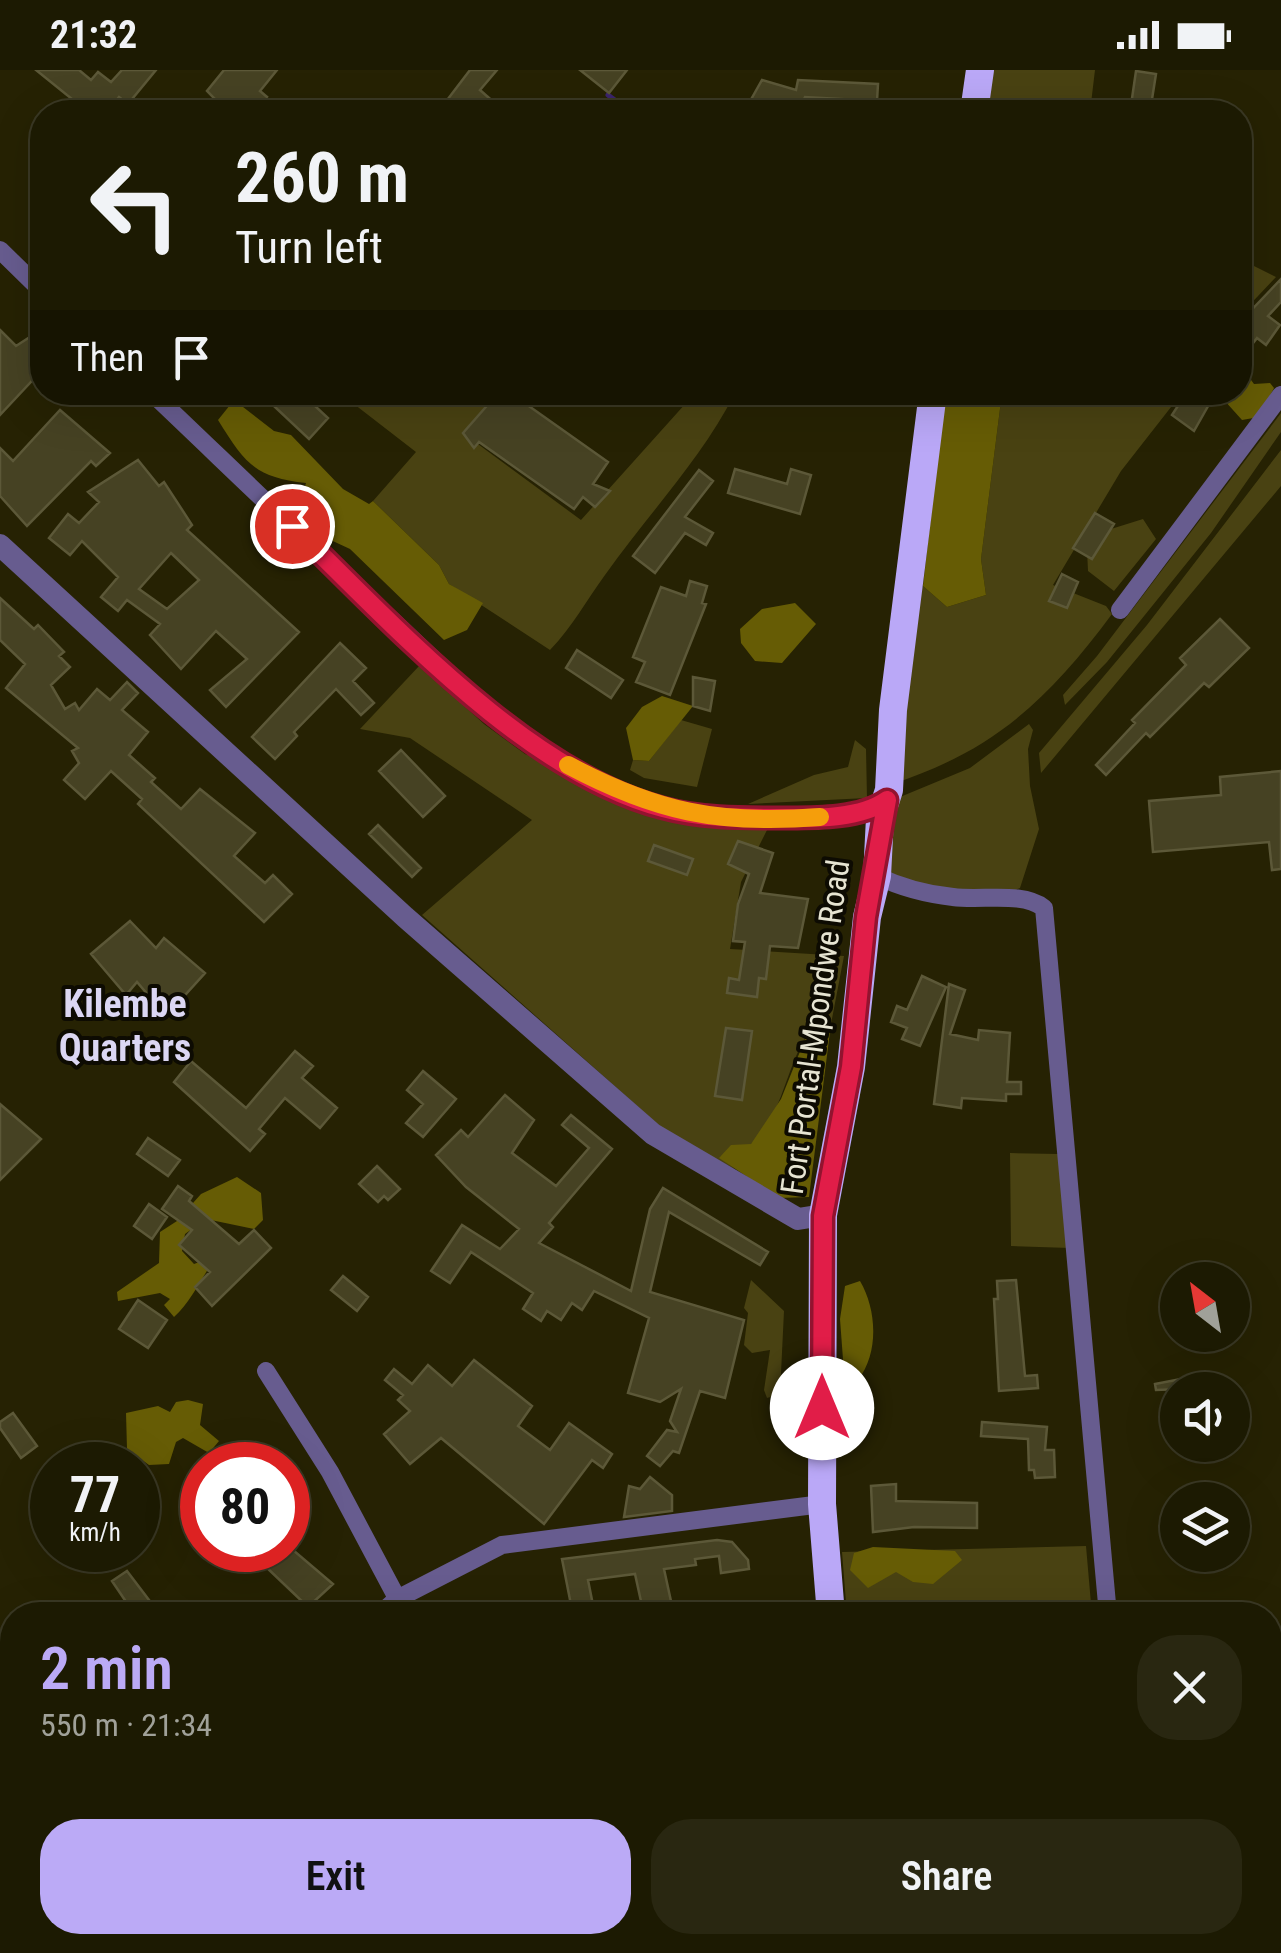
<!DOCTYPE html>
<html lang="en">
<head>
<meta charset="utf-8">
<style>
  body { margin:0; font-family:"Roboto Condensed",sans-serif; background:#292711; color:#f1f3f6; height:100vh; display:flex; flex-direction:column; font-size:38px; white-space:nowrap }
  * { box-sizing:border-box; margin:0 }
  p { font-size:32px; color:#a0a199 }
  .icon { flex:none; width:55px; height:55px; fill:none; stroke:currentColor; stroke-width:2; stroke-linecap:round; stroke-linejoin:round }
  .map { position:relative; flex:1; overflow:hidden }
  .drawer { position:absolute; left:0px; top:1532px; width:1282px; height:352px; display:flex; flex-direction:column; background:#1c1a02; border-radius:40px 40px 0 0; box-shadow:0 10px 40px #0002,0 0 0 2px #3a3824 }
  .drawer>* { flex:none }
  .banner { position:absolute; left:30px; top:30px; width:1222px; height:305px; border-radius:40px; box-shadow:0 10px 40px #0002,0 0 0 2px #3a3824; background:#1c1a02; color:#f1f3f6; overflow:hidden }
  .needle { width:65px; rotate:329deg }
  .tools { position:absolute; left:1160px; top:1192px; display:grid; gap:20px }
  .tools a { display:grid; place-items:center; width:90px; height:90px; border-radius:50%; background:#1c1a02; box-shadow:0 10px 40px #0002,0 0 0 2px #3a3824; font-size:50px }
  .speed { position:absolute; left:30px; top:1372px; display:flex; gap:20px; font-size:50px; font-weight:700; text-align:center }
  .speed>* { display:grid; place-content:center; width:130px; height:130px; border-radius:50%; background:#1c1a02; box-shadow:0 10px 40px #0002,0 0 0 2px #3a3824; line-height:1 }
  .speed small { font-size:25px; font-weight:400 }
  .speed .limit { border:15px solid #d22; background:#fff; color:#111 }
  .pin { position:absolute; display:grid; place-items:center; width:85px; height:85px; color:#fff; margin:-42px; border:5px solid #fff; border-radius:50%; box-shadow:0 2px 10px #0007 }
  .me { position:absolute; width:110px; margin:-55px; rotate:0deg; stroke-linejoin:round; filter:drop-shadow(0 0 8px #0008) }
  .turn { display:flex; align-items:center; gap:35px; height:210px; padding:0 40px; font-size:45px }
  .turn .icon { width:130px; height:130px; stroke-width:2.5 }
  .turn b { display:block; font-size:70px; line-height:85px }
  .then { display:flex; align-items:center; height:95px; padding:0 40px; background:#0003; gap:20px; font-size:38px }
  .round { display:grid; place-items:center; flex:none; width:105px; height:105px; border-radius:40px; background:#292711 }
  .summary { display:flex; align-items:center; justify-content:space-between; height:170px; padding:0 40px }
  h1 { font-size:60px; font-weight:600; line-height:75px; color:#bbaaf6 }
  .cta { display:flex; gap:20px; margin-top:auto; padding:20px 40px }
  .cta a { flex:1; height:115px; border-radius:40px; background:#bbaaf6; color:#111; font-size:40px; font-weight:600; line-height:115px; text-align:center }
  .cta a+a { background:#292711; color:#f1f3f6 }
  .status { display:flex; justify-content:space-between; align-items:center; height:70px; padding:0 50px; background:#1c1a02; direction:ltr }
  .status svg { height:28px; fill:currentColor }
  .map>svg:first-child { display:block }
</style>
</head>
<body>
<div class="status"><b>21:32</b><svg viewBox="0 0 49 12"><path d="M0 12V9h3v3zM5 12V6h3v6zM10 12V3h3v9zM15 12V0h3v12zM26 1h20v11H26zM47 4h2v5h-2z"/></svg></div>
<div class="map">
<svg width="1281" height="1883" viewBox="0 0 1281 1883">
  <rect width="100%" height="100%" fill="#262203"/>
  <path fill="#494212" d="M993,0H1095L1090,42H987Z
    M1240,189L1276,207L1240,245Z
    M499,323L463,363L581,450L695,323H735C701,390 648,444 605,505C586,531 573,556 550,580L449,514L439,495L373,431L416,382L341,324Z
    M1002,323H1182L1121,401L1053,515L1106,536L1112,544C1049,629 994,681 892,714L915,530L923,516L947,537L986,525L981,489Z
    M1281,343V362L1211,463L1107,592L1065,635L1063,625L1097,586Z
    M1281,380V416L1041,703L1039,683L1147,555Z
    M1143,449L1156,469L1114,521L1088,501L1087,480L1111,459Z
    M420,595L484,654L525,684L558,696L620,734L669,747L769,756L741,812L730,879L844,886L831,954L821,951C787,974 787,1047 750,1075C742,1081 729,1084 720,1087L735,1099L671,1066L422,845L532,750L410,668L360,659Z
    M681,650L712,659L697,717L644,708L630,700L633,690L649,691Z
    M1029,654L1033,660L1028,679L1030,716L1039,759L1020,818L991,831L887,816L888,732L970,698Z
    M855,670L866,679L867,728L748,734L814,705L848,697Z
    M1010,1083L1058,1084L1070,1178L1011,1176Z
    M751,1210L784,1241L780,1324L767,1328L764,1320L770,1280L752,1283L744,1275L748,1243L744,1238Z
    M1086,1476L1092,1545H847L842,1482Z"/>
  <path fill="#665c05" d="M1240,303H1246L1254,314L1270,313L1274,318L1259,347L1242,350L1224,330L1227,323L1240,322Z
    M945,323H1002L981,489L986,525L947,537L923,516Z
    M234,330L274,361L291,365L343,419L369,434L373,431L439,495L449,514L483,533L467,560L444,570L350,479L322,466L299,435L306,413C254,407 245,393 218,350Z
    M795,533L816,554L782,593L755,591L741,573L740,559L762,539Z
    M662,626L693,636L649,691L633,690L626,658L642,637Z
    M821,951L831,954L809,1127L779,1128L719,1088L731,1075L751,1074L781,1029L809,959Z
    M237,1107L261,1123L263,1150L254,1159L206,1149L185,1164L182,1181L194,1194L218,1185C202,1205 193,1230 174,1247L164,1235L170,1229L160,1223L118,1231L117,1222L159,1193L160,1162L177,1151L201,1124Z
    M860,1211C877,1240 879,1283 858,1310L844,1303L840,1249L845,1216Z
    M188,1330L203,1334L200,1355L219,1371L209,1383L183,1368L176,1372L169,1394L149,1395L127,1379L126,1343L158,1336L170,1342L176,1332Z
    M873,1477L955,1481L962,1490L933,1514L913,1512L896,1502L868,1518L850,1500L854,1483Z"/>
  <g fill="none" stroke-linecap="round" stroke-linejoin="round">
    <path stroke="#3b246c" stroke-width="5" d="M608,25L631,42
      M671,42L677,36"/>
  </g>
  <path fill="#464223" stroke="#5c5838" stroke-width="2.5" fill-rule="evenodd" d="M36,0H79L91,10L98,2L111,12L122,0H156L128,34L119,27L107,42H88Z
    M224,0H277L260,21L267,27L254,42H202L214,28L207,21Z
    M470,0H497L480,20L505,42H438Z
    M580,0H627L609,23Z
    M1136,1L1156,4L1150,42H1130Z
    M762,10L796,20L798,10L878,14L877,31L805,27L798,42H744Z
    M1281,209V232L1268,246L1280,255L1266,275L1257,268L1240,290V252Z
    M0,260L16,276L30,267L42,283V300L0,345Z
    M259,322H300L328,348L309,369Z
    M499,322H509L608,392L593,414L610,421L595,437L583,427L574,439L479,372L474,378L463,363Z
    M1187,322H1216L1194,361L1172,345Z
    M60,340L110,383L96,396L91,391L27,456L0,426V378L13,391Z
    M138,390L159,416L164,412L192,455L187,460L299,562L226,637L210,620L247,589L216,561L181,599L150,565L160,554L127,530L118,541L101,527L118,507L82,471L70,485L49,468L68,444L79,453L99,432L88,422ZM171,483L199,510L167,539L139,519Z
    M735,399L787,414L791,399L811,405L800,444L728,423Z
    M699,400L713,411L685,447L713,463L706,475L685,463L655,503L633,486Z
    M1095,443L1114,454L1092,489L1073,478Z
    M1062,504L1078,512L1067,538L1049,531Z
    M690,511L707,516L702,533L706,534L670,625L636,612L645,592L633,587L661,517L686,526Z
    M0,528L34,559L38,555L64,582L59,586L70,597L51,615L65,639L75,633L79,640L97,619L110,630L127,612L138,623L122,640L148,662L129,685L155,708L151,712L181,739L200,719L255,763L234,786L265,813L273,805L292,824L264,852L138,734L142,729L111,701L85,729L64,710L79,693L72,681L78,678L6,618L25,594L0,570Z
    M1220,549L1249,578L1209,617L1204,613L1150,667L1146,663L1106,705L1096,695L1135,653L1132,650L1186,595L1180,588Z
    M340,573L366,598L353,611L374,633L361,645L336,619L294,662L297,666L275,689L252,667Z
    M577,580L623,610L611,628L566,598Z
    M693,607L715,611L710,641L693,636Z
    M401,680L445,726L423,747L379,701Z
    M1281,701V799L1272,800L1269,772L1153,782L1149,731L1221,725L1220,707Z
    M378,755L421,798L412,807L369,764Z
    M738,771L773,783L760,823L808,829L798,878L770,876L766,909L759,908L757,927L727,923L729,908L739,910L745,872L733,871L738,834L749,804L728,794Z
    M654,775L693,789L687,805L648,791Z
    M130,851L156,878L164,868L205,903L166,946L137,912L126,925L91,884Z
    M922,906L946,917L920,976L902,969L907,958L891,952L897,936L907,940Z
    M949,914L965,920L950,964L978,970L979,960L1010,963L1007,1012H1021V1024H1006V1031L962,1028L961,1038L934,1034Z
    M726,958L752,961L742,1030L715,1026Z
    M295,981L313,996L302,1008L337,1038L320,1058L285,1028L259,1059L265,1064L250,1081L174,1012L191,991L246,1038Z
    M423,1001L456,1029L423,1067L406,1053L423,1034L407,1020Z
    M505,1025L534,1050L512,1083L556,1116L589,1078L562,1055L571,1045L612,1079L549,1153L553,1157L539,1173L631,1221L650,1139L663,1118L768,1182L760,1195L669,1142L650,1222L744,1250L725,1328L700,1321L679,1383L673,1381L660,1396L647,1386L667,1360L677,1362L670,1351L681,1319L660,1332L628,1323L649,1248L594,1221L582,1240L572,1233L561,1250L547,1241L541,1251L523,1239L533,1223L471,1182L450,1213L431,1201L462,1155L500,1179L519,1159L466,1117L436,1085L461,1060L468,1067Z
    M0,1034L41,1069L0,1110Z
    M148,1068L180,1090L168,1106L137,1084Z
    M377,1096L400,1119L388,1130L384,1126L378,1132L359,1114Z
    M178,1116L192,1126L189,1131L239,1174L254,1160L271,1178L212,1236L195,1217L210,1202L179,1175L192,1160L162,1139Z
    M149,1134L167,1147L152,1169L134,1156Z
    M343,1206L368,1227L357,1241L331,1220Z
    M1016,1210L1025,1306L1037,1305L1038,1318L999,1321L994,1229H998L997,1211Z
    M138,1230L167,1250L148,1278L119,1259Z
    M474,1290L532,1336L518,1356L550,1380L569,1353L612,1384L603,1398L592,1390L544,1454L441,1368L410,1394L384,1364L410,1341L398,1330L403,1325L385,1310L394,1299L412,1314L428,1295L452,1316Z
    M1207,1304L1210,1318L1156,1320L1155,1314Z
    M13,1343L37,1376L21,1388L0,1358V1352Z
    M982,1352L1047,1357L1045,1380H1054L1055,1407L1035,1408L1034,1400H1029L1028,1369L981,1366Z
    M650,1407L672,1425V1441L624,1447L629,1416L640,1419Z
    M896,1414V1431L977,1433V1458L914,1457L873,1462L871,1416Z
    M717,1470L732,1472L748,1490L749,1499L721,1503L719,1486L695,1489L696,1495L664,1499L674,1545H644L635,1504L588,1510L595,1545H573L562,1489Z
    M275,1480H293L333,1514L308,1537L264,1495Z
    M127,1501L152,1534L135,1545L112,1511Z"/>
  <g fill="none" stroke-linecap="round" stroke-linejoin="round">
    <path stroke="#675c8f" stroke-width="18" d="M0,180L42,221
      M151,322C232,399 311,476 393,551C472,625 554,712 664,739C703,748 744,748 784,748C815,748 861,749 887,730
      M1120,540L1281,325
      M877,806C902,818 925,824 953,827C982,831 1022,821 1044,838L1108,1545
      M266,1301L330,1402L406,1545
      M379,1545L397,1529L502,1475L822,1434
      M0,1717L12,1735
      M0,1854L12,1846
      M110,1872L118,1883
      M359,1872L366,1883
      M1138,1872L1139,1883
      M708,1883V1872"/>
    <path stroke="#675c8f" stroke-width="22" d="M0,475L405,847L653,1064L798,1149L823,1145"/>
    <path stroke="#baa8f7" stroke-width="28" d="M974,42L980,0
      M831,1545L822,1434L823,1145L851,997L867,847L877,806L880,748L889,720L893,640L933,322
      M855,1872L856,1883"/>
  </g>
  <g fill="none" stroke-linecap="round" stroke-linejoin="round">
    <g stroke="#92132f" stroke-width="25">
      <path id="route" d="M292,456C391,552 527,703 663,738C699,748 739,748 776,748C810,748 859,750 887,730L866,847L851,997L823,1146L822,1338"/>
    </g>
    <use href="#route" stroke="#e11d48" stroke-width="18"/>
    <path stroke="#f59e0b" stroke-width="18" d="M568,695C656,742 719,755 820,747"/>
  </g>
  <g text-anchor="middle" stroke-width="8" stroke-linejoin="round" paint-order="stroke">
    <g font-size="32" fill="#e6e4d2" stroke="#0d0b02">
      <text transform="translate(815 957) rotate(-82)" y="11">Fort Portal-Mpondwe Road</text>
    </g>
    <g font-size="38" font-weight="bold" fill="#dbd6f3" stroke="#0d0b02">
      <text x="125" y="947">Kilembe<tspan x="125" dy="44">Quarters</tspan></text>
    </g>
  </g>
</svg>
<div class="tools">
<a><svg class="needle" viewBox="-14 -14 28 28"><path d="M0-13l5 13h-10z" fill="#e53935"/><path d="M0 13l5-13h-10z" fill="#a0a199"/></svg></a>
<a><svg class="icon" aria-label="sound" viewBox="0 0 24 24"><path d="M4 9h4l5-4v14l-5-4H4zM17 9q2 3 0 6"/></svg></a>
<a><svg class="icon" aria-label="layers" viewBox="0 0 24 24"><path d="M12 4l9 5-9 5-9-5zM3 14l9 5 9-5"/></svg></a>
</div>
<div class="speed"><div>77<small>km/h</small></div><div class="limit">80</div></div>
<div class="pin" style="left:292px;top:456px;background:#d93025"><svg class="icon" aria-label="arrive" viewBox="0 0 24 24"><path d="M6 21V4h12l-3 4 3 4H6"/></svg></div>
<svg class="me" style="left:822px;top:1338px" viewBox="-20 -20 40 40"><circle r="19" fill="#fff"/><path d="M0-13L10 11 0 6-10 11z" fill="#e11d48"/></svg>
<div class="banner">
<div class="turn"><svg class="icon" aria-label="left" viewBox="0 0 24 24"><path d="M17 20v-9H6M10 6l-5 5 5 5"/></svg><div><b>260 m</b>Turn left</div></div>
<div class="then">Then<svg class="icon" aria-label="arrive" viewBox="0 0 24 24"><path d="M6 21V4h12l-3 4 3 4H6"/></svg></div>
</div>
<section class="drawer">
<div class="summary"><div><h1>2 min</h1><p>550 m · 21:34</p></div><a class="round"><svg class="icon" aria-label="close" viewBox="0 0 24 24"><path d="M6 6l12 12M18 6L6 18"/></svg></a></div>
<div class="cta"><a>Exit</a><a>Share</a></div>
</section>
</div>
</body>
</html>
